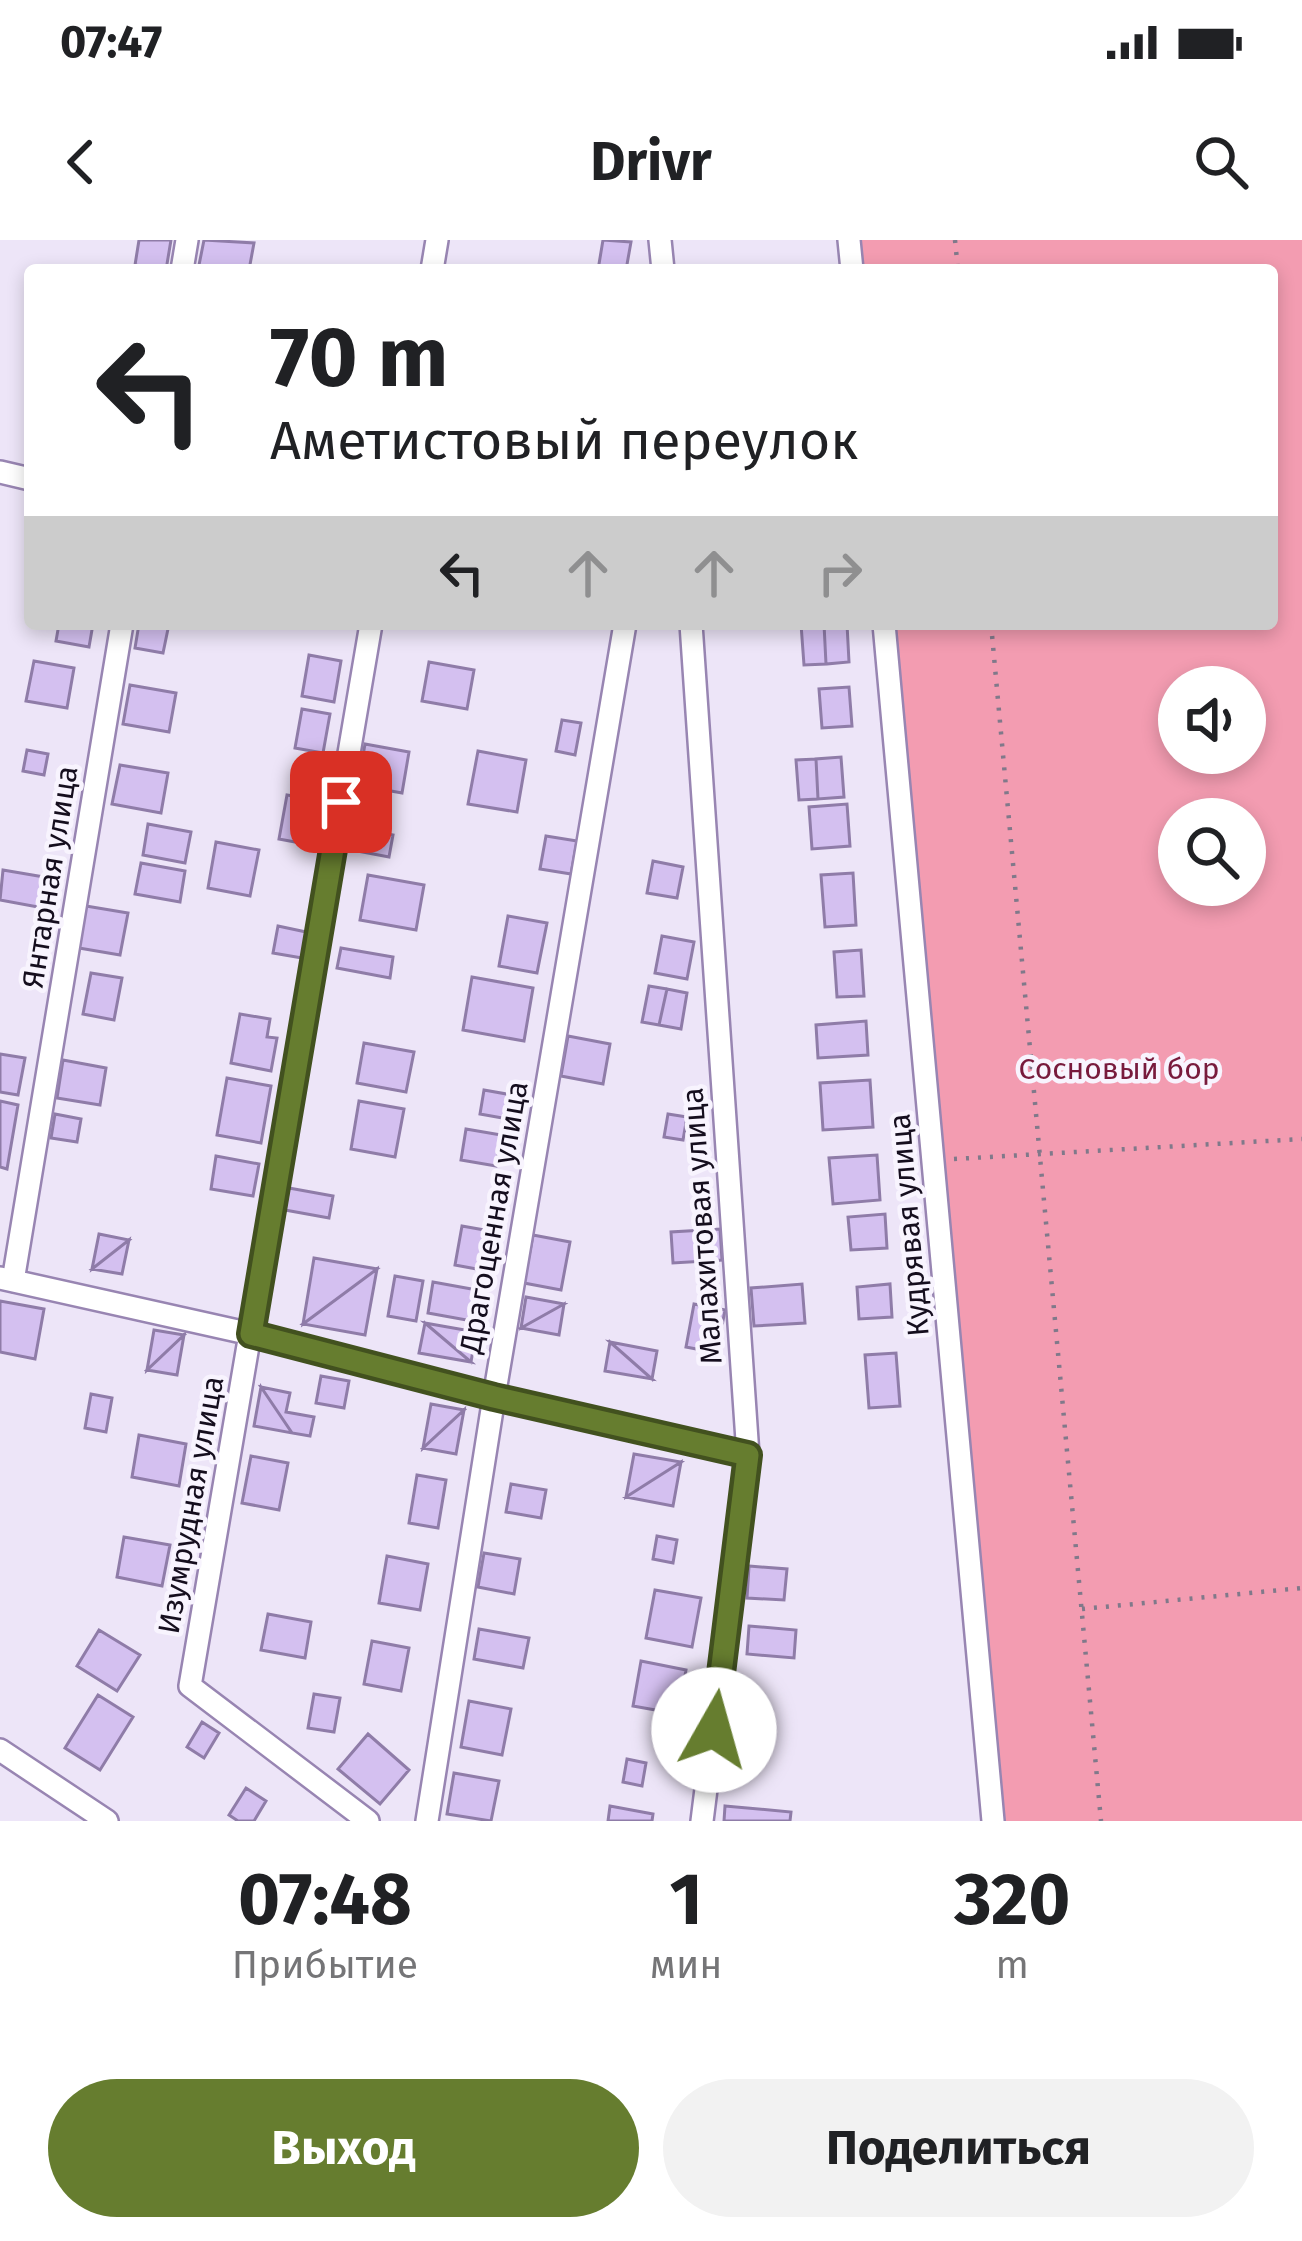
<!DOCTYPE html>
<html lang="ru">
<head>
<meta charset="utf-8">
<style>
  body { margin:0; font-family:"Fira Sans",sans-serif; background:#f2f2f2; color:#202124; height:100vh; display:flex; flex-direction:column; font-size:45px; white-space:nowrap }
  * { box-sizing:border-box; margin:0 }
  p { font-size:39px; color:#757577 }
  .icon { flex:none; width:66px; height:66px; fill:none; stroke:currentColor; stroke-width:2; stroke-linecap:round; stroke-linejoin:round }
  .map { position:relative; height:1581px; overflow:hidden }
  .details { display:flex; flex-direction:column; background:#fff; flex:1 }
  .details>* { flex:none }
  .banner { position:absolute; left:24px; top:24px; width:1254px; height:366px; border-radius:12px; box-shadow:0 6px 18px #0003; background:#fff; color:#202124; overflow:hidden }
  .buttons { position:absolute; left:1158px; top:426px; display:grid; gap:24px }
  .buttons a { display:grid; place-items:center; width:108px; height:108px; border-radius:50%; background:#fff; box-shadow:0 6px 18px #0003; font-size:60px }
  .pin { position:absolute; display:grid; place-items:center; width:102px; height:102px; color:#fff; margin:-51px; border-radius:24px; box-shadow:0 6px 18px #0006 }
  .me { position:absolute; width:132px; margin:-66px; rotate:7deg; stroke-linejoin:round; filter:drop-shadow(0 0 9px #0008) }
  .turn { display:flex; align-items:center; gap:42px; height:252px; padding:0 48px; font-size:54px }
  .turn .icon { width:156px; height:156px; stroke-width:2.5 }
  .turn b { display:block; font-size:84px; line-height:102px }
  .lanes { display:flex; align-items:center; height:114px; padding:0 48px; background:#0003; justify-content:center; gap:60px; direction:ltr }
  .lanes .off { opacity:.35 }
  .eta { display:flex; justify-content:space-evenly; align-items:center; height:204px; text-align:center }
  .eta b { font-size:72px; font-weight:700; line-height:84px }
  .action { display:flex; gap:24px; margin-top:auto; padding:24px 48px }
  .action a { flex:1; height:138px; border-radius:72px; background:#667d2f; color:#fff; font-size:48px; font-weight:700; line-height:138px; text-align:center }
  .action a+a { background:#f2f2f2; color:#202124 }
  .status { display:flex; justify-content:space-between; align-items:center; height:84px; padding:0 60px; background:#fff; direction:ltr }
  .status svg { height:33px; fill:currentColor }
  header { display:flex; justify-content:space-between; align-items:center; height:156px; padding:0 48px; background:#fff; font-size:54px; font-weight:700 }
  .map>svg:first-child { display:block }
</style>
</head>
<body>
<div class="status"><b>07:47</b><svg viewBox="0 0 49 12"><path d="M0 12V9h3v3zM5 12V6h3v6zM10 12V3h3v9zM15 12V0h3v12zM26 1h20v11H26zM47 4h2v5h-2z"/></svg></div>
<header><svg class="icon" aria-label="back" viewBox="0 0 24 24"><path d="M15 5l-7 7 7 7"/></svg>Drivr<svg class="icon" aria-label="search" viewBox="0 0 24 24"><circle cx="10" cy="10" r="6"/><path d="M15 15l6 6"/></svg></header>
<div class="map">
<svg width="1302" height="1581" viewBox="0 0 1302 1581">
  <rect width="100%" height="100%" fill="#ede5f8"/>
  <path fill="#f39cb1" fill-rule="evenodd" d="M858,0H1302V1581H1003L893,384H1272V30H861ZM1179,447H1245V513H1179ZM1179,579H1245V645H1179Z"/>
  <path fill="#d4c0f0" stroke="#8f7ca8" stroke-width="3" d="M139,0H171L166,30L135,25Z
    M204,0L254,3L249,30H198Z
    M603,0L631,2L626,30H598Z
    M59,384H93L89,407L56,401Z
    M139,384H169L163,413L135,408Z
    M801,384H824L826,424L804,425Z
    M824,384H847L849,422L826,424Z
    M309,415L341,421L334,462L302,456Z
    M34,421L74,428L67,468L26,461Z
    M429,422L474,430L467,469L422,461Z
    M130,445L176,453L169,492L123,484Z
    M849,447L852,486L822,488L819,449Z
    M302,469L330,474L323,513L295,508Z
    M562,480L581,483L575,515L556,511Z
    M365,504L409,512L402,553L358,545Z
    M27,510L48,514L44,535L23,531Z
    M478,511L526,520L517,572L468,564Z
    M841,517L844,557L818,559L816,519Z
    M816,519L818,559L799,560L796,520Z
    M120,525L168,533L161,573L112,564Z
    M287,555L319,560L311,605L279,599Z
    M847,564L850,606L812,609L809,567Z
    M148,584L191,592L185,623L143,615Z
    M351,588L393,595L389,617L347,609Z
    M546,596L577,601L571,634L540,629Z
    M216,602L259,610L250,656L208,648Z
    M653,621L683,627L677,658L647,653Z
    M141,623L185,631L180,662L135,654Z
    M3,630L44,637L38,667L0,660Z
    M853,633L856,685L825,687L821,635Z
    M368,635L424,645L416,690L360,680Z
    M86,666L128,673L120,715L79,708Z
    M508,676L547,683L537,733L499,726Z
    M278,686L306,692L302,718L273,713Z
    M662,696L694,702L687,739L655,733Z
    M341,708L393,717L390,738L337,728Z
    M861,710L864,756L837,757L834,712Z
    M91,733L122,738L114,780L83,774Z
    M472,737L533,748L524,801L463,790Z
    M649,746L667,749L659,785L642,782Z
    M667,749L687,753L681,789L659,785Z
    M240,774L270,779L267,797L277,798L271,831L231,823Z
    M866,781L868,815L818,818L816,785Z
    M568,796L610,804L603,844L561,836Z
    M364,803L414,812L406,852L357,843Z
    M0,814L25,818L18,855L0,852Z
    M63,820L106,828L100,865L57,858Z
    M227,838L271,846L261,903L217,895Z
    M870,840L873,887L823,890L820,843Z
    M484,850L512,855L508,879L480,874Z
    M0,861L18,865L7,929L0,927Z
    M359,861L404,869L395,917L351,909Z
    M55,874L81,879L77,902L51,898Z
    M668,874L687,877L683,900L664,897Z
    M466,889L501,895L496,926L461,920Z
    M877,915L880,960L833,964L829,918Z
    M216,916L259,924L253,956L211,949Z
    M289,948L333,956L329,978L285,970Z
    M885,974L887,1008L851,1010L848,977Z
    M462,986L490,991L482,1030L455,1025Z
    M720,989L722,1020L673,1023L671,992Z
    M99,994L129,1000L92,1029Z
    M533,995L570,1002L561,1050L524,1043Z
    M129,1000L122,1034L92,1029Z
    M314,1018L377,1029L303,1084Z
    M377,1029L365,1095L303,1084Z
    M395,1036L423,1041L416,1081L388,1076Z
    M433,1042L477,1050L472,1081L428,1073Z
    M802,1044L805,1083L754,1086L751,1048Z
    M890,1044L892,1077L859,1079L857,1047Z
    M526,1057L564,1064L521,1088Z
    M0,1061L44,1069L35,1119L0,1112Z
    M564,1064L559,1095L521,1088Z
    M694,1064L725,1070L717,1113L686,1107Z
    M425,1083L476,1092L471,1122Z
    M425,1083L471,1122L419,1113Z
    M154,1090L184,1095L147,1130Z
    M184,1095L177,1135L147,1130Z
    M610,1102L657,1111L652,1139Z
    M610,1102L652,1139L605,1131Z
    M896,1113L900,1166L869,1168L865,1115Z
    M321,1136L349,1141L344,1168L316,1163Z
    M261,1147L290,1153L286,1172L314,1177L310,1196L292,1193Z
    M261,1147L292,1193L254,1186Z
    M91,1154L112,1158L106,1192L85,1188Z
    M431,1164L464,1170L423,1208Z
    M464,1170L456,1214L423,1208Z
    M139,1195L186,1204L179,1246L132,1237Z
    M634,1214L681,1222L626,1257Z
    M251,1216L288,1223L279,1270L242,1263Z
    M681,1222L673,1266L626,1257Z
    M417,1235L446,1240L438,1288L409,1283Z
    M511,1244L546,1250L541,1278L506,1272Z
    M657,1296L677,1300L673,1323L653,1319Z
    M124,1297L170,1305L162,1346L117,1337Z
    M484,1313L520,1319L514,1354L478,1347Z
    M387,1316L428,1324L420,1370L379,1363Z
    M749,1326L787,1329L784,1360L747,1358Z
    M655,1350L701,1358L692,1407L646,1398Z
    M268,1374L311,1382L305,1418L261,1410Z
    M749,1386L796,1390L794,1418L747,1414Z
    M479,1389L529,1398L523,1428L474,1419Z
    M99,1390L140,1415L117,1451L77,1426Z
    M372,1401L409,1408L401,1451L364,1444Z
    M641,1421L686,1430L678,1474L633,1466Z
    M314,1454L340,1458L334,1492L308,1488Z
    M98,1455L133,1477L100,1530L65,1508Z
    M469,1461L511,1469L502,1515L461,1507Z
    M202,1482L219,1493L204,1518L187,1507Z
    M368,1494L409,1530L380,1564L338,1529Z
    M627,1519L646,1523L642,1546L623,1542Z
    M454,1533L499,1541L491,1581L447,1574Z
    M246,1548L266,1561L254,1581H238L229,1575Z
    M610,1566L653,1574L652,1581H608Z
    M725,1566L791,1572L790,1581H724Z"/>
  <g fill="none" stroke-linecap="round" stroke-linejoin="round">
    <g stroke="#9885b2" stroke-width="26">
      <path id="minor" d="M660,0L663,30
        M849,0L852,30
        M182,30L187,0
        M432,30L437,0
        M0,232L30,239
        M691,384L748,1215L702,1581
        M884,384L993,1581
        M0,1038L251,1094L494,1157L748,1215
        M13,1041L122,384
        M0,1510L107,1581
        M368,1581L190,1446L371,384
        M427,1581L494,1157L625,384"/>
    </g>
    <path stroke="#80798a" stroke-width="4.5" stroke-dasharray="3 9" stroke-linecap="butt" d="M955,0L958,30
      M991,384L1101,1581
      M954,919L1302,899
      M1082,1369L1302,1348"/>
    <use href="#minor" stroke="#fff" stroke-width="21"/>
  </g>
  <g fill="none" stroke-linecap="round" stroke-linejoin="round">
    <g stroke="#42511f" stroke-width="30">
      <path id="route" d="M341,562L251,1094L494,1157L748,1215L714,1490"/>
    </g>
    <use href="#route" stroke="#667d2f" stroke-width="21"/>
  </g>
  <g text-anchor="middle" stroke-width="9" stroke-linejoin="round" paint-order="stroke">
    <g font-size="30" fill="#150e1e" stroke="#f8f4fe">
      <text transform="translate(50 637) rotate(-81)" y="10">Янтарная улица</text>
      <text transform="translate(494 977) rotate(-80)" y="10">Драгоценная улица</text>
      <text transform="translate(909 985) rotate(-95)" y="10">Кудрявая улица</text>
      <text transform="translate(702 986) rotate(-94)" y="10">Малахитовая улица</text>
      <text transform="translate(191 1265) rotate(-80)" y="10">Изумрудная улица</text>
    </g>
    <g font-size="30" fill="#781a3c" stroke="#f8f4fe">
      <text x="1119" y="839">Сосновый бор</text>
    </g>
  </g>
</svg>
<div class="buttons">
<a><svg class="icon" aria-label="sound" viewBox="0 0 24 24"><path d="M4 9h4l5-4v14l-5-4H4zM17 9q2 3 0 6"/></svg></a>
<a><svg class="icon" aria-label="search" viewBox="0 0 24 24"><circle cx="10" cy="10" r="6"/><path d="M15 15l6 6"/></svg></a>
</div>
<div class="pin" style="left:341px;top:562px;background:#d93025"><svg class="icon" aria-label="arrive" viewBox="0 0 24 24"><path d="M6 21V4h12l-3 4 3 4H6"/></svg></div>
<svg class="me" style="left:714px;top:1490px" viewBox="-20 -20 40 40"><circle r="19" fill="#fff"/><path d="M0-13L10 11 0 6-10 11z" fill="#667d2f"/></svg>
<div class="banner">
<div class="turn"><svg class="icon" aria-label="left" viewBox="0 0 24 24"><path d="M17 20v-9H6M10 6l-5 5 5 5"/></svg><div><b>70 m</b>Аметистовый переулок</div></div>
<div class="lanes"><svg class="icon" aria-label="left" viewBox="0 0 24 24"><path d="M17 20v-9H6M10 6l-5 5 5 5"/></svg><svg class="icon off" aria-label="ahead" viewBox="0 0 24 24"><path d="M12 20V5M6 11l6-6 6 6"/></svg><svg class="icon off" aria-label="ahead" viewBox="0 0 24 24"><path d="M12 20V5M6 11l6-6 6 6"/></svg><svg class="icon off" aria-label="right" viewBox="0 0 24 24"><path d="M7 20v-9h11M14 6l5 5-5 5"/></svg></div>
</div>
</div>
<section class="details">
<div class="eta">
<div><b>07:48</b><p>Прибытие</p></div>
<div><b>1</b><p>мин</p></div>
<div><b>320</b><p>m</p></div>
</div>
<div class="action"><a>Выход</a><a>Поделиться</a></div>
</section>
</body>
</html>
